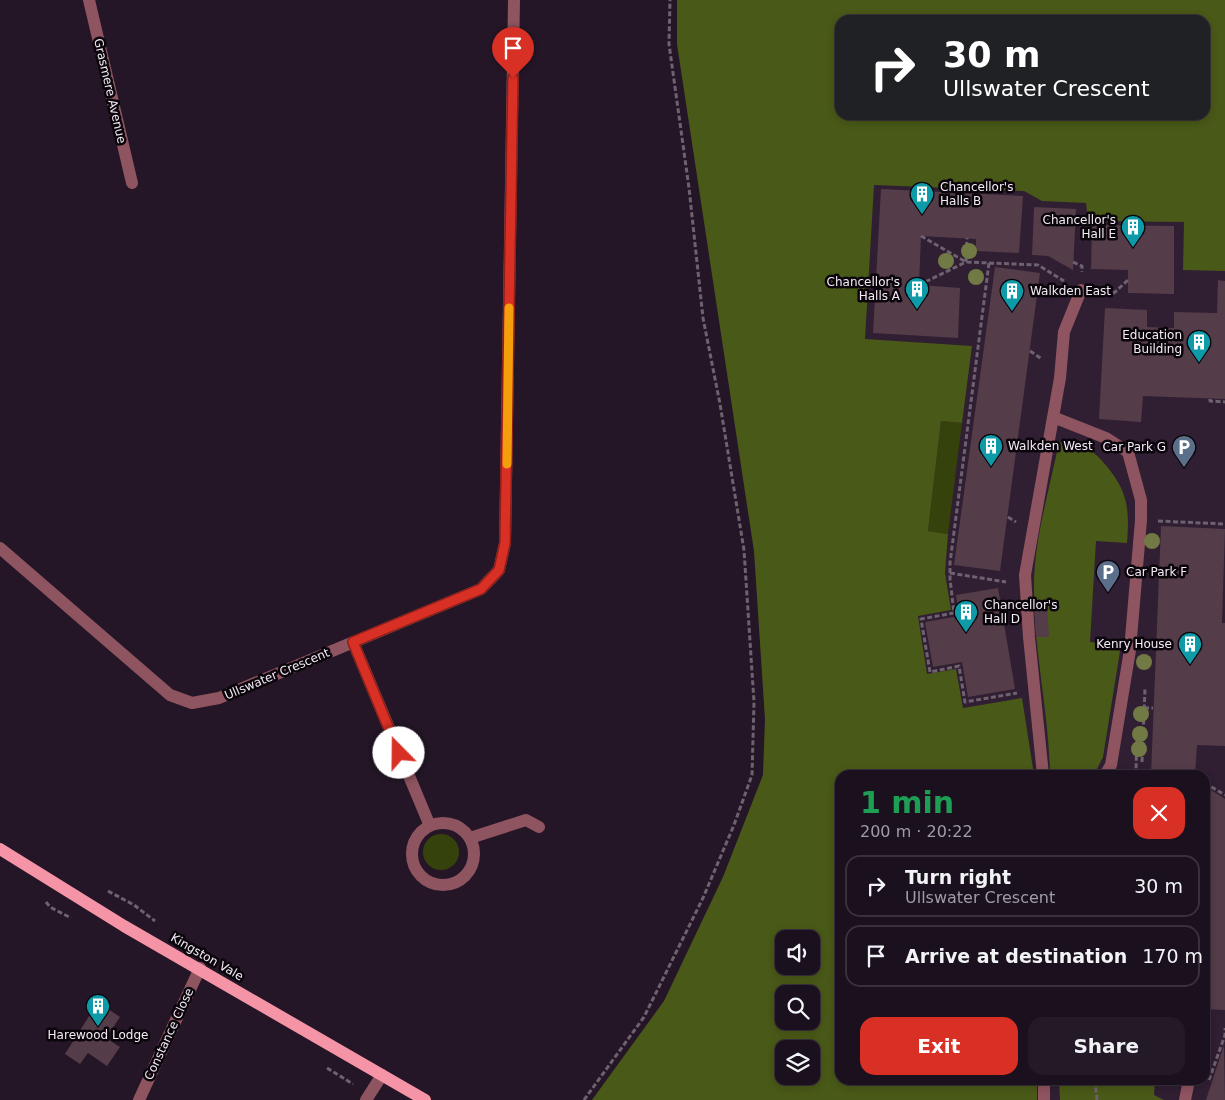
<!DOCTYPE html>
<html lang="en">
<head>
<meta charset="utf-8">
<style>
  body { margin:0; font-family:"DejaVu Sans",sans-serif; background:#241926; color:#f1f3f6; height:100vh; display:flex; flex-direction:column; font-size:19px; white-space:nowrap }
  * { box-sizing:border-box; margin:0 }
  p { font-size:16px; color:#a09da4 }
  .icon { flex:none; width:28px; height:28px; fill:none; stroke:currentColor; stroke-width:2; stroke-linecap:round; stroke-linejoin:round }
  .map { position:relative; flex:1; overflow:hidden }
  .drawer { position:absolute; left:835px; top:770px; width:375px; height:315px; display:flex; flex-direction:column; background:#1b101d; border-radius:15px; box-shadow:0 2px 8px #0003,0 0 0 1px #39303b }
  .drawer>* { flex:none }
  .top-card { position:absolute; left:835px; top:15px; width:375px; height:105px; border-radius:15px; box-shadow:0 2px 8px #0003,0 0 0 1px #39303b; background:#202124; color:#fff; overflow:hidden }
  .controls { position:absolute; left:775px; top:930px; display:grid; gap:10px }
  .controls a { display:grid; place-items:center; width:45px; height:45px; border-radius:10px; background:#1b101d; box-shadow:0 2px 8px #0003,0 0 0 1px #39303b; font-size:25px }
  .pin { position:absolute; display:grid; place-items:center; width:42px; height:42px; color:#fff; margin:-51px -21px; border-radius:50% 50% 50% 0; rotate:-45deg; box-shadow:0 0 5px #0007 }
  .pin .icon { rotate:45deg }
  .me { position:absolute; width:55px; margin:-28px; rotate:338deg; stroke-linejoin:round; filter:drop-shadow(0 0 4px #0008) }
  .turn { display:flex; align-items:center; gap:18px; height:105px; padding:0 25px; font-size:22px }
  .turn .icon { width:65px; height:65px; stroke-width:2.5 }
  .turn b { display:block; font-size:35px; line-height:42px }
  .round { display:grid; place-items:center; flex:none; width:52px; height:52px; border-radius:15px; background:#241926 }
  .overview { display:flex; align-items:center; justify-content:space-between; height:85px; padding:0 25px }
  h1 { font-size:30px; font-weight:600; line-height:38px; color:#1e9e55 }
  .action { display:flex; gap:10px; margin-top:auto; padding:10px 25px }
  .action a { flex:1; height:58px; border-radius:15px; background:#d93025; color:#fff; font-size:20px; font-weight:600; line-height:58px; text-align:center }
  .action a+a { background:#241926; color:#f1f3f6 }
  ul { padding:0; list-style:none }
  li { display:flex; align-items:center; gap:15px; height:62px; margin:0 10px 8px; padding:0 15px; border:2px solid #39303b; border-radius:15px }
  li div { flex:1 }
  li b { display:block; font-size:19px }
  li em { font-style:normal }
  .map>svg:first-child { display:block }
</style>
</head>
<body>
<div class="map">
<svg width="1225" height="1100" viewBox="0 0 1225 1100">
  <rect width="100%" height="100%" fill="#241627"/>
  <path fill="#301e33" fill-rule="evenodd" d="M677,0H1225V1100H592L664,1001L723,877L763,775L765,719L754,551L677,44ZM840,20H1205V115H840ZM840,775H1205V1080H840ZM784,939H811V966H784ZM784,994H811V1021H784ZM784,1049H811V1076H784Z"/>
  <path fill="#36420b" d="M941,421L962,423L948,534L928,531Z
    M423 852a18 18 0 1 1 36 0a18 18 0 1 1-36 0Z"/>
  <path fill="#495917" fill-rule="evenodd" d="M677,0H1225V271L1183,270L1184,222L1088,221L1086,203L1042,201L1024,191L874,185L865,339L972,346L962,423L941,421L928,531L948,534L945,573L951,610L918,616L927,674L956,669L963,708L1022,698L1034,775H840V1080H1037V1100H592L664,1001L723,877L763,775L765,719L754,551L677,44ZM840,20H1205V115H840ZM784,939H811V966H784ZM784,994H811V1021H784ZM784,1049H811V1076H784Z
    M1059,442C1065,443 1072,442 1078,444C1087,446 1097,455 1103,462C1127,489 1130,507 1127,543L1096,541L1090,642L1121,645L1103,757L1094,775H1050C1049,711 1033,649 1034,585C1034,539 1050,488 1059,442Z
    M1059,1080H1155L1154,1095L1164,1100H1060Z"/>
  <path fill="#543d49" d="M881,189L1023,196L1019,253L976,251V239L921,236L919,285L960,288L958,338L873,333Z
    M1034,207L1076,209L1073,270L1048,256L1032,255Z
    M1092,225L1174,226V294L1128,293V270L1091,269Z
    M995,267L1040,273L1000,571L954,565Z
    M1218,280L1225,281V399L1143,396L1141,422L1099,419L1105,308L1147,310V327L1174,328V312L1217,313Z
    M1161,526L1225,529L1222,623H1225V746L1197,745L1195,775H1151Z
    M998,588L1015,689L968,697L962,662L933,667L925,622L959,616L956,595Z
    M1047,605L1049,637H1036L1034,606Z
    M1205,786L1225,799V1010L1205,1009Z
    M98,1002L120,1017L106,1038L120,1047L107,1066L88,1053L80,1064L65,1054Z
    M1224,1045L1225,1100H1206Z"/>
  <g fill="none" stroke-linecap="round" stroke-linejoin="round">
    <path stroke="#6e6170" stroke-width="3" stroke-dasharray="5 2.5" stroke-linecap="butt" d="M921,236L966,262L1038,265L1064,281
      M1073,262L1082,266V272
      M989,263L950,563V579L954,613L921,619L930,672L959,666L965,702L1017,693
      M919,285L966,262L967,238
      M1098,291L1114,293L1128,280
      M1030,351L1042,359
      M1210,399V401L1225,402
      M1008,517L1016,522
      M1158,521L1225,524
      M950,573L1006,582
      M1144,708H1153
      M1142,762L1145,689
      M1133,775L1136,769L1137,735
      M1205,783L1225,795
      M108,891L134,905L155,921
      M46,902L50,907L71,918
      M327,1068L353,1084
      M1095,1080L1097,1100
      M1209,1080L1225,1035V1028
      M584,1100L644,1017L703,898L734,825L752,775L754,702L744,550L720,404L703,318L689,188L669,44L670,0"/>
    <path stroke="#8e545f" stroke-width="12" d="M470,838L526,820L539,827
      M139,1100L200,968
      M1185,1100L1189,1080"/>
    <path stroke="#8e545f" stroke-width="12" d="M89,0L132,183
      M1053,417L1106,438L1128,452L1141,500V520L1130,650L1111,765L1105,775
      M0,548L170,695L192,703L219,698L481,589L499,570L505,543L514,0
      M353,642L430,826
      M1043,775L1029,637L1025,575L1060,378L1064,332L1081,290
      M412 854a31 31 0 1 1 62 0a31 31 0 1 1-62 0Z
      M366,1100L382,1075
      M1044,1100V1080"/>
    <path stroke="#f594a6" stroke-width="12" d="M0,849L124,926L425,1100"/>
  </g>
  <g fill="#717a44">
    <circle cx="969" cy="251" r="8"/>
    <circle cx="946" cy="261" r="8"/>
    <circle cx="976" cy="277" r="8"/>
    <circle cx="1152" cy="541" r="8"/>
    <circle cx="1144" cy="662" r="8"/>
    <circle cx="1141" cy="714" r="8"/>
    <circle cx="1140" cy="734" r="8"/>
    <circle cx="1139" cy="749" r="8"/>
  </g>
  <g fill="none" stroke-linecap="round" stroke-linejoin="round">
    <g stroke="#8d1f18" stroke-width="12">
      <path id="route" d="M399,753L353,642L481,589L499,570L505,543L513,78"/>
    </g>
    <use href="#route" stroke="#d93025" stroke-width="9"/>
    <path stroke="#f59e0b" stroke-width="9" d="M507,464L509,308"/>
  </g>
  <defs>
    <g id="building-pin" transform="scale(1.25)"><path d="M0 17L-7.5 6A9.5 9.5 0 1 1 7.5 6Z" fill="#0f9aa8" stroke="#0a050b"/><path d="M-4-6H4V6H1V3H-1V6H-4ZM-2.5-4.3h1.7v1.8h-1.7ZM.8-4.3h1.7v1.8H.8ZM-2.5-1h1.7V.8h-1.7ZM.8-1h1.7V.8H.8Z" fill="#fff"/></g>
    <g id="parking-pin" transform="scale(1.25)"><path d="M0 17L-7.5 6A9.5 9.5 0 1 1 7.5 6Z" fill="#5c6f8a" stroke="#0a050b"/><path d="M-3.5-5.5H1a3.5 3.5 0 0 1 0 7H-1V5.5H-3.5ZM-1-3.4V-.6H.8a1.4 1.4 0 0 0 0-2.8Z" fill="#fff"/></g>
  </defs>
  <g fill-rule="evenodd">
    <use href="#building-pin" x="922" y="194"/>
    <use href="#building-pin" x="1133" y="227"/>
    <use href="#building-pin" x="917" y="289"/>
    <use href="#building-pin" x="1012" y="291"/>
    <use href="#building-pin" x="1199" y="342"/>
    <use href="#building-pin" x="991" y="446"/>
    <use href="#parking-pin" x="1184" y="447"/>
    <use href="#parking-pin" x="1108" y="572"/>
    <use href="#building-pin" x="966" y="612"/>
    <use href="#building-pin" x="1190" y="644"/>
    <use href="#building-pin" x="98" y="1006"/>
  </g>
  <g text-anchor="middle" stroke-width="5" stroke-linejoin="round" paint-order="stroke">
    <g font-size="12" fill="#f4eaf6" stroke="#0a050b">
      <text transform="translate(110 91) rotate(77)" y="4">Grasmere Avenue</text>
      <text transform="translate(277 674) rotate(-23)" y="4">Ullswater Crescent</text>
      <text transform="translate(207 957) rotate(30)" y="4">Kingston Vale</text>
      <text transform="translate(169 1034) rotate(-65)" y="4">Constance Close</text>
    </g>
    <g font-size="12" fill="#f4eaf6" stroke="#0a050b" text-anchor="start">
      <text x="940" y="191">Chancellor's<tspan x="940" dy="14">Halls B</tspan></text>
      <text x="1116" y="224" text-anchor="end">Chancellor's<tspan x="1116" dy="14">Hall E</tspan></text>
      <text x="900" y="286" text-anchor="end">Chancellor's<tspan x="900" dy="14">Halls A</tspan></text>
      <text x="1030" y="295">Walkden East</text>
      <text x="1182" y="339" text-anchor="end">Education<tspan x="1182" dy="14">Building</tspan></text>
      <text x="1008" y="450">Walkden West</text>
      <text x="1166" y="451" text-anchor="end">Car Park G</text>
      <text x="1126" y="576">Car Park F</text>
      <text x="984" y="609">Chancellor's<tspan x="984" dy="14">Hall D</tspan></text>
      <text x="1172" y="648" text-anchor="end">Kenry House</text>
      <text x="98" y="1039" text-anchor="middle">Harewood Lodge</text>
    </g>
  </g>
</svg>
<div class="controls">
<a><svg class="icon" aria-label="sound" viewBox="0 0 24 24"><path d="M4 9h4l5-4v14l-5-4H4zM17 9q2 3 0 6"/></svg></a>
<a><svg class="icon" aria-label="search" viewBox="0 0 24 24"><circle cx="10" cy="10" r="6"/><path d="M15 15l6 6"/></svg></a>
<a><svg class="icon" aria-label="layers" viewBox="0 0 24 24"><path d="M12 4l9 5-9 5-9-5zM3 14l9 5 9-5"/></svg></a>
</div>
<div class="pin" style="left:513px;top:78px;background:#d93025"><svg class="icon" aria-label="arrive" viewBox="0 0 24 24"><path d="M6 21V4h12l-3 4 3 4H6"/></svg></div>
<svg class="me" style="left:399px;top:753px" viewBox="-20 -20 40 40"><circle r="19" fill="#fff"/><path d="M0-13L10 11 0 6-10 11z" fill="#d93025"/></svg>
<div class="top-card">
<div class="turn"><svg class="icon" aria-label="right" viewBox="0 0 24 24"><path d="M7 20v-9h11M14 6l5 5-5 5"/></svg><div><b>30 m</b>Ullswater Crescent</div></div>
</div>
<section class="drawer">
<div class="overview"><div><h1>1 min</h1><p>200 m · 20:22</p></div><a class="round" style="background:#d93025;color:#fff"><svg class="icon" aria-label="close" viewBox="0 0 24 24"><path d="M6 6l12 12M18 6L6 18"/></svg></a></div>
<ul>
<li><svg class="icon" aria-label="right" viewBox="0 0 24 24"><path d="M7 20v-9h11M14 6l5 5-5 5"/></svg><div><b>Turn right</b><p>Ullswater Crescent</p></div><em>30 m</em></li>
<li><svg class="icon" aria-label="arrive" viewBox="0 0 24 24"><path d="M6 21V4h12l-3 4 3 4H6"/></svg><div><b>Arrive at destination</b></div><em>170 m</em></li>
</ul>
<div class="action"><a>Exit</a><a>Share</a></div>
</section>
</div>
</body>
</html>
